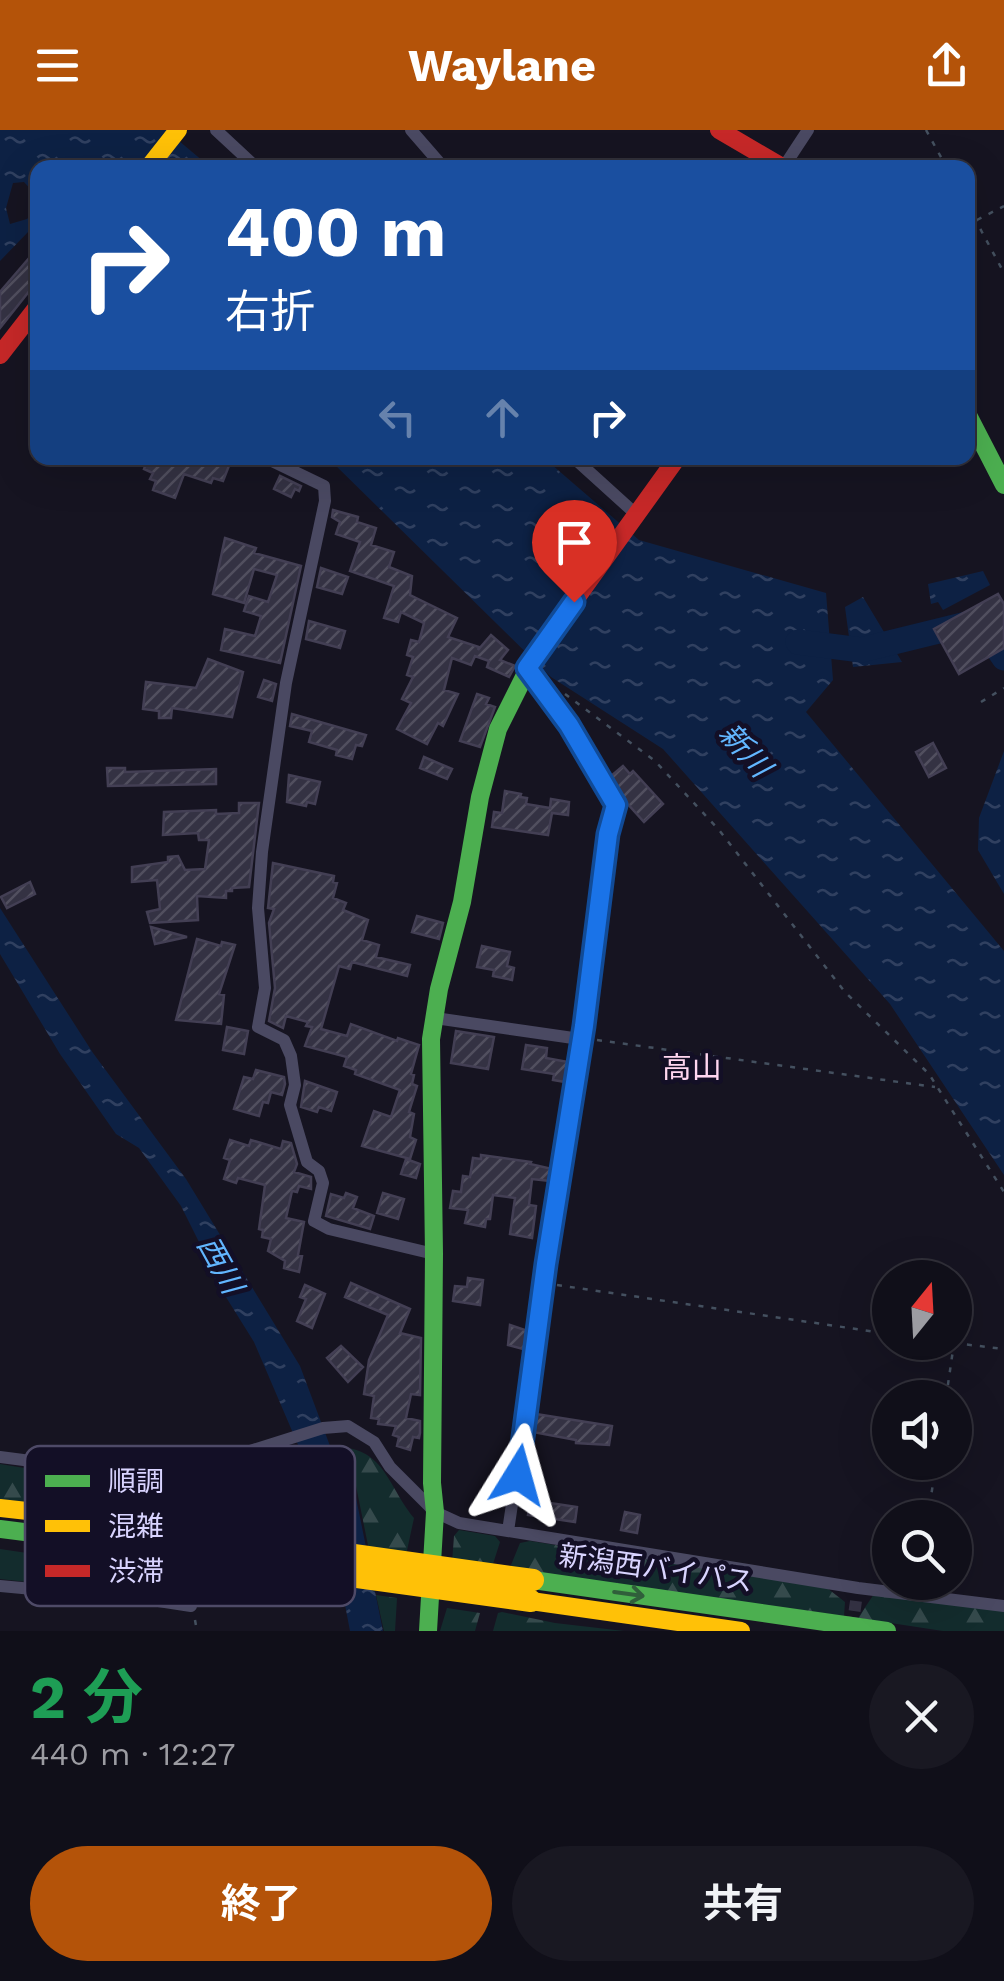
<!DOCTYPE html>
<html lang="ja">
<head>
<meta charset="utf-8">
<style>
  body { margin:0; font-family:"Work Sans","Noto Sans JP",sans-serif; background:#191822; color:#f1f3f6; height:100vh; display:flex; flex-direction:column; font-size:38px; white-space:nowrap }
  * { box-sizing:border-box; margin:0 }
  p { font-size:32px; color:#9c9ca2 }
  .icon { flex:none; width:55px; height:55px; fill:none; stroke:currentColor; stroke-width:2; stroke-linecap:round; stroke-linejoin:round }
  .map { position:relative; height:1501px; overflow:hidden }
  .sheet { display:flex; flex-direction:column; background:#100f19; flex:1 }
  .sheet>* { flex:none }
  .banner { position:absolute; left:30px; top:30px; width:945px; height:305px; border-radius:20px; box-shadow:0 10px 40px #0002,0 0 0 2px #302f38; background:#1a4fa0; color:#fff; overflow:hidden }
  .needle { width:65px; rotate:18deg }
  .buttons { position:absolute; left:872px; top:1130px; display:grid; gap:20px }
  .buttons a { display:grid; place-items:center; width:100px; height:100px; border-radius:50%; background:#100f19; box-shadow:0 10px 40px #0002,0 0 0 2px #302f38; font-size:50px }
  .pin { position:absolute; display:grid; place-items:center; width:85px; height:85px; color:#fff; margin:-102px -42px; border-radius:50% 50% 50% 0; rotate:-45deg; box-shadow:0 0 10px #0007 }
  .pin .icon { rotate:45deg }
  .me { position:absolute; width:110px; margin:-55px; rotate:8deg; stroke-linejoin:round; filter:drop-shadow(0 0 8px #0008) }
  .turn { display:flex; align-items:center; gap:35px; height:210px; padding:0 30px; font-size:45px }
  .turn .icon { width:130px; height:130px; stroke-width:2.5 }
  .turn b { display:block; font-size:70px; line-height:85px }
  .lanes { display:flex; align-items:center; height:95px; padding:0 30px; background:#0003; justify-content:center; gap:50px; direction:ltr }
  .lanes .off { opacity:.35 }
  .round { display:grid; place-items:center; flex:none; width:105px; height:105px; border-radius:52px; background:#191822 }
  .head { display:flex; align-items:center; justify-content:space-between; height:170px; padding:0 30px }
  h1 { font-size:60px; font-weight:700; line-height:75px; color:#1e9e55 }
  .cta { display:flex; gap:20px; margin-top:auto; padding:20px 30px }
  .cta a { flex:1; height:115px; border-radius:60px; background:#b45309; color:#fff; font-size:40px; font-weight:700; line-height:115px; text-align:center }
  .cta a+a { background:#191822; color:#f1f3f6 }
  header { display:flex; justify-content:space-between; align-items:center; height:130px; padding:0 30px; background:#b45309; color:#fff; font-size:45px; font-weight:700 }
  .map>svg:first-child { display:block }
</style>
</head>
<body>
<header><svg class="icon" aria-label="menu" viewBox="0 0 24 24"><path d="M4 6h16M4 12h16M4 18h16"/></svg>Waylane<svg class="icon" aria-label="share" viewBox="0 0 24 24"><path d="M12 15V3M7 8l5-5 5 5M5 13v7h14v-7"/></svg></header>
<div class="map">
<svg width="1004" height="1501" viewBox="0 0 1004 1501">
  <defs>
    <pattern id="forest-firs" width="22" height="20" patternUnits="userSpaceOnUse" patternTransform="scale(2.5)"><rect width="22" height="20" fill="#132c2d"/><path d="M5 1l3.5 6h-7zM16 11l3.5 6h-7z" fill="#354a4c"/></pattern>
    <pattern id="water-ripples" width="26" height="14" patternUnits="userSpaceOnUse" patternTransform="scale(2.5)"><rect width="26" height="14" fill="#0d2144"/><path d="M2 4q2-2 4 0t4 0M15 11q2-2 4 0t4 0" fill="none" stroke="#304060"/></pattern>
    <pattern id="building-hatch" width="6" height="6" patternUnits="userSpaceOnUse" patternTransform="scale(2.5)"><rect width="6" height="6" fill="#343243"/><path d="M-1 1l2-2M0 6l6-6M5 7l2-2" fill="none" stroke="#514f5f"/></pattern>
  </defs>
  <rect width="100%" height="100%" fill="#161421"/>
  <path fill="url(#forest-firs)" d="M332,1316C386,1318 385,1352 414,1388L406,1425L369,1420L355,1351L339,1332Z
    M0,1334L115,1353L121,1356L124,1376L105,1373L71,1377L0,1369Z
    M459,1400L495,1406L500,1412L492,1437L452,1433L454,1406Z
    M530,1411L827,1458L845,1472L844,1486L509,1440L520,1413Z
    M0,1419L74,1430L136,1434L142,1456L135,1464L0,1449Z
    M874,1464L1004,1481V1501H943L858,1488Z
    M376,1465L397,1468L395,1501H384Z
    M447,1478L480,1483L475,1501H440Z
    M502,1482L555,1493L624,1501H493L498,1483Z"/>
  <path fill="url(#water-ripples)" d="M0,0H166L210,37L38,38L37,66L24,52L13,53L6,78L10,94L27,89L37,79L34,100L28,102L0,131Z
    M328,328H544L639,410L826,463L833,550L806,582L1004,821V1045L890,874L663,619L551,547Z
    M983,441L990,455L943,480L938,472L931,474L928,454Z
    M863,467L902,532L853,537L845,477Z
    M1004,621V764L978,720L979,688Z
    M0,778L93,923L186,1049L300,1236L336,1332L353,1353L383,1501H350L342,1459L311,1345L254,1212L201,1127L200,1114L181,1076L139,1018L116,1004L60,924L0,824Z"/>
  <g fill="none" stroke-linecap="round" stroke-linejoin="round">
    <path stroke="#0d2144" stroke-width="25" d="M798,512L861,520L979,491L1004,528"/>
  </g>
  <path fill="url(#building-hatch)" stroke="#433f54" stroke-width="2.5" d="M30,127L38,134V150L0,198V162Z
    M148,328H232L223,351L213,348L211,353L184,344L175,368L153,360L156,351L150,349L153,343L144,339Z
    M280,346L301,356L299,361L295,359L291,367L274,359Z
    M333,380L358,387L357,392L376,398L371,415L394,422L389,437L412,446L410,465L457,488L448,507L479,517L478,520L491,505L508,520L500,530L515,536L509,547L487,537L489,531L475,526L471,535L452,528L444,560L458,564L443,596L438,593L427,614L397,599L411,573L402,569L413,547L407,545L413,527L407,525L411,510L419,512L424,493L401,482L398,492L384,488L394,456L350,441L360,412L336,404L340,392L332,387Z
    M225,408L256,418L254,423L301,436L280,533L221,520L225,499L255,506L261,486L244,481L249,466L268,472L277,445L254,439L244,473L213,464Z
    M321,438L348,447L342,464L317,457Z
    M998,464L1004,474V518L959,544L934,499Z
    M309,491L345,501L340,518L306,509Z
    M208,529L243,542L232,587L172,578L171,588H159V581L143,579L146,552L196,558Z
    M264,550L276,554L272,571L258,567Z
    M477,564L489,568L486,574L495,577L480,617L460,611Z
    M292,584L366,605L362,616L356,615L352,629L336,625L337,620L309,612L312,601L290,596Z
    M933,613L946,638L929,647L916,622Z
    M424,627L452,639L447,649L420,638Z
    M623,636L630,644L633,641L663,674L644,692L625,671L611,646Z
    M107,638H125V642L216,639V654L108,656Z
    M289,645L320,652L315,674L307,672L306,676L287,672Z
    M505,661L521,664L520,667L527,668L526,674L550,678L551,669L569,672L568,685L552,683L548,705L492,697L494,682L502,683Z
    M239,673H259L249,757L232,758V761H226V768L197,766L198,790L150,793L147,782L160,779L157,750L132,752V737L168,732V727L178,726L185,740L205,739L209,710H199L198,703L163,705L164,682L216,680V684L239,683Z
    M273,733L334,746L333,752L337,753L333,768L346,773L343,780L368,790L362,810L379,815L376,827L410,835L407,846L352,832L350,839L339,836L321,899L347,906L351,894L397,911L398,908L419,915L411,944L414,945L412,954L417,956L409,982L414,984L410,1007L416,1010L410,1029L362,1016L374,981L391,987L400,960L355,944L356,940L344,936L347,927L305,916L312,897L306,896L308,892L286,886L283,898L269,891L275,858L269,793L274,779L268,778Z
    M30,752L35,764L7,778L1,767Z
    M417,786L443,793L439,809L412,802Z
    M151,797L187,807L155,814Z
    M197,809L221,816L222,812L235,815L219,864L224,865L221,894L176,890Z
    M482,816L510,822L507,836L514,838L512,850L493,846L494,840L477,837Z
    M227,897L248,901L244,924L223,920Z
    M456,901L494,907L488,939L451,933Z
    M526,915L547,918L546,928L568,932L565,952L553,950L554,944L522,939Z
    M256,940L284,947L285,954L282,965L271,962L268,973L263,972L259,986L234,979L244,947L253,949Z
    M305,951L337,962L331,981L319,977L317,982L301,977Z
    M230,1010L249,1016L251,1010L281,1019L283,1011L291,1013L297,1034L294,1042L311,1047V1059L299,1056L297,1062L292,1061L286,1088L304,1092L298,1125L302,1126L299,1142L284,1138L285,1131L268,1121L271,1109L262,1107L263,1100L259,1099L265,1055L238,1048L236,1053L224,1049L230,1030L224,1028Z
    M481,1025L531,1032L530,1034L552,1039L551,1051L532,1049L529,1075L536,1076L532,1108L510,1104L515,1068L493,1065L490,1089H486L485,1097L465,1093L468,1080L450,1078L453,1061L461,1062L463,1046L470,1047L473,1028L481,1029Z
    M406,1029L420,1034L416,1048L401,1044Z
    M346,1063L357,1067L353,1078L374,1086L370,1099L326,1086L331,1064L344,1068Z
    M383,1063L404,1069L398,1089L377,1083Z
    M468,1148L483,1150L480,1175L453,1171L455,1156L467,1157Z
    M351,1153L410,1179L400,1203L421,1208L420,1265L411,1264L406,1288L420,1291V1303L419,1308L413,1307L410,1320L397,1316L399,1307L393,1305L396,1296L378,1294L379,1289L371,1288L374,1266L364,1264L369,1230L388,1185L345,1167Z
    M305,1155L325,1164L312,1198L297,1191L306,1169L300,1167Z
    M510,1195L528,1201L523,1219L508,1215Z
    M341,1216L363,1237L348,1252L327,1228Z
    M536,1284L612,1296L609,1315L576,1313V1310L533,1302Z
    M530,1370L577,1377L575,1392L528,1385Z
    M625,1382L640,1385L637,1403L621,1400Z"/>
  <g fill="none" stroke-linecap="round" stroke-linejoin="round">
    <path stroke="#333142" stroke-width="12" stroke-dasharray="12 6" stroke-linecap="butt" d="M852,1499L856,1471"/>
    <path stroke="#44505f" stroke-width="2.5" stroke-dasharray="5 8" stroke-linecap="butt" d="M926,0L947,38
      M968,76L1004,143
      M977,90L1004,76
      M565,564L655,631L719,700L845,862L929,944L1004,1062
      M981,572L1004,558
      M597,910L935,957
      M557,1155L890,1204
      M954,1213L1004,1219
      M946,1268L954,1213
      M928,1388L936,1332
      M195,1490L197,1501"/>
    <path stroke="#4a4962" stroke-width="12" d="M216,0L257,38
      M411,0L444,38
      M783,38L808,0
      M266,328L324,356L325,371L286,553L262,722L258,778L265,858L258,897L284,910L291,926L295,955L290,975L307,1032L319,1041L323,1053L314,1091L329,1099L434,1124
      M574,328L638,386
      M435,888L580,909
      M0,1327L131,1344L250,1321L323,1298L348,1296L374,1312L390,1337L435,1382L459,1393L858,1458L1004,1476
      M126,1344L134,1396
      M508,1401L584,896L608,703L616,675L569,595L527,538
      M0,1456L152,1470L139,1415
      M152,1470L191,1476"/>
    <path stroke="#4caf50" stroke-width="18" d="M968,285L1004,355
      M0,1399L96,1411
      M533,1450L887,1501
      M428,1501L435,1382L432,1353L434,1124L431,909L439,859L462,772L480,667L498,599L534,527"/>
    <path stroke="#ffc107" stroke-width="18" d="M148,38L178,0
      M0,1378L90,1388
      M531,1471L741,1501"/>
    <path stroke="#c62828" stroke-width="18" d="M719,0L784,38
      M0,225L38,176
      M534,527L677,328"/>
    <path stroke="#ffc107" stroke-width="22" d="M90,1388L533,1450
      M96,1411L531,1471"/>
  </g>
  <defs><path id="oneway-shaft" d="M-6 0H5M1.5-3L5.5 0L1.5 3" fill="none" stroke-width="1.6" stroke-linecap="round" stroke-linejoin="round" transform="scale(2.5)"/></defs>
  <use stroke="#305f3b" href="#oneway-shaft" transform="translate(629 1464) rotate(8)"/>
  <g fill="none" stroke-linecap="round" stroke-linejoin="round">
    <g stroke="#114b97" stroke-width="25">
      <path id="route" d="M518,1345L546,1134L584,896L608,704L616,675L569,595L527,538L574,472"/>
    </g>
    <use href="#route" stroke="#1a73e8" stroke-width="18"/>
  </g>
  <g text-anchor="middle" stroke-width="9" stroke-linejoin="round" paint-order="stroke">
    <g font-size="28" fill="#d9d4ff" stroke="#130f26">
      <text transform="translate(656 1438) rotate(8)" y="10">新潟西バイパス</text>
    </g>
    <g font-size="30" font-style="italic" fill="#62b6ff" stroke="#130f26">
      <text transform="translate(745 620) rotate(48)" y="10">新川</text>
      <text transform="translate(220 1135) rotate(61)" y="10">西川</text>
    </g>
    <g font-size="30" fill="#ffd6f0" stroke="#130f26">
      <text x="692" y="948">高山</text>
    </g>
  </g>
  <rect x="25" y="1316" width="330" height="160" rx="15" fill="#130f26" stroke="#4e4a67" stroke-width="2.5"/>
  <rect x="45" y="1345" width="45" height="12" fill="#4caf50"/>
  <rect x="45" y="1390" width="45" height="12" fill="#ffc107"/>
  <rect x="45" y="1435" width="45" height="12" fill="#c62828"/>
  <g font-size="28" fill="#d9d4ff">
    <text x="108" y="1361">順調</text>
    <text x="108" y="1406">混雑</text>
    <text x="108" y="1451">渋滞</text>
  </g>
</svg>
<div class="buttons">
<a><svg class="needle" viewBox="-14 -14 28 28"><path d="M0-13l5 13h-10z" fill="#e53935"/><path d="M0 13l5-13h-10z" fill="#9c9ca2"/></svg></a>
<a><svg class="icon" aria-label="sound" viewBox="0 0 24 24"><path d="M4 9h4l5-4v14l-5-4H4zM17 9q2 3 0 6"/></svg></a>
<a><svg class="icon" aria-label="search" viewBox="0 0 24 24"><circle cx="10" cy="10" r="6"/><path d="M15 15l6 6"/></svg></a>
</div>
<div class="pin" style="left:574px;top:472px;background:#d93025"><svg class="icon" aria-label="arrive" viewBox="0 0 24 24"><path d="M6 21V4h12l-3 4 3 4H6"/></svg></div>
<svg class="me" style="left:518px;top:1345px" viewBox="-20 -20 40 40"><path d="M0-17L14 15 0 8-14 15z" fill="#1a73e8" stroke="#fff" stroke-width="4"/></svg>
<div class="banner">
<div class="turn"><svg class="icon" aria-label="right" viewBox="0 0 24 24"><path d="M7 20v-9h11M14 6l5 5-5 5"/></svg><div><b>400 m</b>右折</div></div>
<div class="lanes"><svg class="icon off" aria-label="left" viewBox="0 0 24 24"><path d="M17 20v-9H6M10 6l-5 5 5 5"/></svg><svg class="icon off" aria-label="ahead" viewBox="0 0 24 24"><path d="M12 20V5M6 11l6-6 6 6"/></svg><svg class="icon" aria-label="right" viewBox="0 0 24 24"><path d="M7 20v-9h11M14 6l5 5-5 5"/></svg></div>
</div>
</div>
<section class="sheet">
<div class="head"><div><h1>2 分</h1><p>440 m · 12:27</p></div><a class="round"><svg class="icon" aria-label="close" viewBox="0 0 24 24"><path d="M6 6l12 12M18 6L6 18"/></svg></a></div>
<div class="cta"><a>終了</a><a>共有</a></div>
</section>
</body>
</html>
